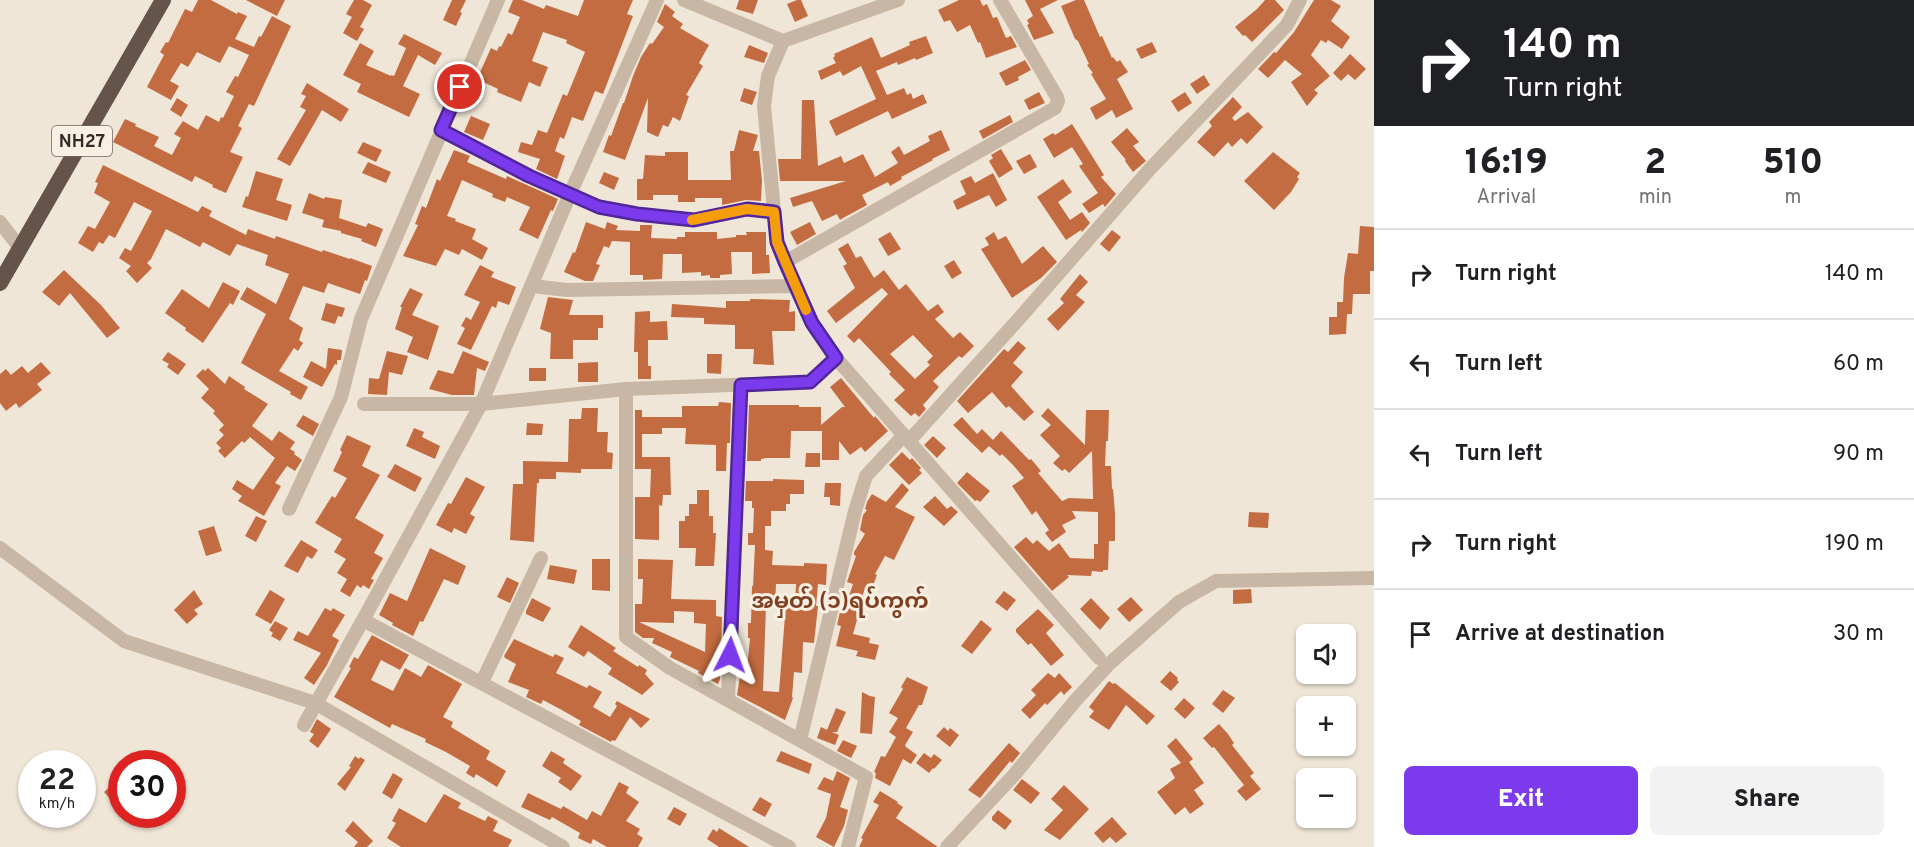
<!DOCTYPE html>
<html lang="en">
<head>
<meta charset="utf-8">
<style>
  body { margin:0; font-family:Overpass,"Noto Sans Myanmar",sans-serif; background:#f2f2f2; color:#202124; height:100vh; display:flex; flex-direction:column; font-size:22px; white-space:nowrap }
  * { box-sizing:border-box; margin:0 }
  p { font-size:20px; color:#757577 }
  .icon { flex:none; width:33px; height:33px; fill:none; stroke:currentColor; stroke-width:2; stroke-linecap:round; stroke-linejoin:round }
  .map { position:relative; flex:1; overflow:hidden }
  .details { display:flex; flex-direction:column; background:#fff; width:540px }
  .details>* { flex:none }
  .banner { background:#202124; color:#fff; overflow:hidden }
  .fabs { position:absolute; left:1296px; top:624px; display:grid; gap:12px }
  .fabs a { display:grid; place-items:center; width:60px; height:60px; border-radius:9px; background:#fff; box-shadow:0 2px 4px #0004; font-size:30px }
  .speed { position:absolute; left:18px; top:750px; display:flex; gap:12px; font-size:30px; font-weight:700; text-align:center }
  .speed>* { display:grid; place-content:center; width:78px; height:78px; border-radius:50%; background:#fff; box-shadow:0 2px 4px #0004; line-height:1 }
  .speed small { font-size:15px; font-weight:400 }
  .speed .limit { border:9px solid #d22; background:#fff; color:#111 }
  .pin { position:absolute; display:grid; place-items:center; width:51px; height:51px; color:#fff; margin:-26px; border:3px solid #fff; border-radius:50%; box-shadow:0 2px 6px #0007 }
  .me { position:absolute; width:66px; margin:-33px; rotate:3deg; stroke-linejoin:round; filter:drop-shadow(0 0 4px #0008) }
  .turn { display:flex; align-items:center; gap:21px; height:126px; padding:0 30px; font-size:27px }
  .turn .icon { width:78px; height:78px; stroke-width:2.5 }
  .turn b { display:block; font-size:42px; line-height:51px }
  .eta { display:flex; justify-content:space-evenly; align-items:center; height:102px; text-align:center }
  .eta b { font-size:36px; font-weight:800; line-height:42px }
  .action { display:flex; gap:12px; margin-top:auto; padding:12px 30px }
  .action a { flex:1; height:69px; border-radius:9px; background:#7c3aed; color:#fff; font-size:24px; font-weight:800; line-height:69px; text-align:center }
  .action a+a { background:#f2f2f2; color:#202124 }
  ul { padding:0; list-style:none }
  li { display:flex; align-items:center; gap:18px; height:90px; padding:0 30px; border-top:2px solid #e0e0e0 }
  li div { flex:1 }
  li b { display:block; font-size:22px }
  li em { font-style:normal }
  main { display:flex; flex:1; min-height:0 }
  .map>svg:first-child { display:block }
</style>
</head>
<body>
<main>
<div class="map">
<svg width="1374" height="847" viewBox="0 0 1374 847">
  <rect width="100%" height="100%" fill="#f0e6d7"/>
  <path fill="#c46c41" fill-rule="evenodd" d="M198,0H211L237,14L238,12L247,16L235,39L254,47L259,36L261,37L272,16L291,26L254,106L249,104L238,126L242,128L230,152L243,157L226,193L212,187L213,185L195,176L192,182L113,142L125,119L136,124L135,126L159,137L154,146L172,155L181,138L174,134L183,121L198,130L206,115L219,122L221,117L223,118L234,96L226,92L235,76L238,77L249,55L229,46L220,63L197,52L188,67L181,63L170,81L179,86L171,100L147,87L164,55L160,52L166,42L168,43L185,9L192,12Z
    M246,0H285L277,16Z
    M354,0H363L372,5L360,27L364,29L357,41L343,33L352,17L346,14Z
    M452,0H466L460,12L462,13L456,26L443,20Z
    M513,0H522L544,9L546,5L578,16L584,0H633L627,14L633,16L603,94L595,91L583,121L572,117L564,139L560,137L555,151L565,156L557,179L536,169L540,159L518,152L521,142L532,145L538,130L547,133L563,94L567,96L585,52L566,43L567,40L543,32L532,61L548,67L540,87L529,82L521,102L497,92L498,89L477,79L491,48L497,51L499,46L501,47L508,33L512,35L520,17L508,12Z
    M739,0H758L753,14L736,9Z
    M797,0H801L808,16L795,22L787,4Z
    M959,0H980L983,6L987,4L993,18L997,17L1006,38L1011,36L1017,47L986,58L980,42L978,43L970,25L957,32L950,20L944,22L938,10Z
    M1025,0H1058L1040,9L1054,33L1034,40L1027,25L1029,24L1027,20L1033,16Z
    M1076,0H1084L1100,37L1102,36L1112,58L1113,57L1117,62L1120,60L1128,72L1117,79L1133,109L1116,118L1112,110L1096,120L1090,108L1106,99L1091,74L1093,73L1087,65L1089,64L1078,41L1075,39L1061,6Z
    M1265,0H1275L1284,10L1252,42L1245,35L1243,36L1235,27L1257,9Z
    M1314,0H1331L1341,6L1331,21L1350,37L1342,49L1328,40L1326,43L1321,40L1311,55L1330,76L1314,90L1318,93L1307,106L1291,82L1302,74L1285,60L1268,78L1258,69L1274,52L1276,53L1294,32Z
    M665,4L675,12L672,16L683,24L680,28L709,45L699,63L703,66L686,95L689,96L680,121L673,117L668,127L663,125L658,137L647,132L648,98L625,160L603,152L609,135L611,136L623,103H624L633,76L641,57L650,43L652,44L664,27L657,22Z
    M404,34L442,53L435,65L418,55L403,86L420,94L409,117L357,92L361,84L343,75L360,43L374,51L366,65L391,76V75L394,76L406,48L398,44Z
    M926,36L933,53L916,60L915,58L898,65L897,62L876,71L887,95L904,88L907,95L911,93L913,99L923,94L927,103L892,119L888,111L836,136L829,121L876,99L861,66L843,76L840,71L821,80L818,71L836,63L833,58L835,56L834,54L872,37L881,58L910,45L909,42Z
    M1152,42L1157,52L1141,59L1136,49Z
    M749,45L768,53L764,63L744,57Z
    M1350,54L1366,69L1355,80L1348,74L1341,81L1333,73Z
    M1025,60L1031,70L1018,77L1019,80L1006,86L999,73Z
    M1204,75L1210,85L1197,94L1190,84Z
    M307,83L349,109L341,122L322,110L290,166L277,159L306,110L300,107L306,96L301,94Z
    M744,88L757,92L752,105L740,101Z
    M1039,92L1045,103L1029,110L1024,100Z
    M1185,92L1192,103L1178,112L1171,101Z
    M1233,97L1242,107L1232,118L1235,121L1248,112L1263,127L1247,144L1241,138L1232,147L1228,142L1214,157L1197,142L1212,126L1209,122Z
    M177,98L188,105L181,117L170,110Z
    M802,100H814L818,166L841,156L844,163L863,154L875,177L898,163L891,152L899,146L904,155L930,141L928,136L941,130L950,150L932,159L933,160L901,177L902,179L890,186L888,182L862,195L867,205L843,218L840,220L837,214L822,221L812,201L793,207L790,198L846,181H780L778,159H801Z
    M1010,115L1013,122L983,139L979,131Z
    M471,116L490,124L483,140L464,132Z
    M1072,124L1104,175L1101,177L1116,194L1105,207L1103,204L1089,213L1082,204L1098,193L1079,166L1083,164L1072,147L1054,158L1043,139L1053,133L1055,135Z
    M1127,128L1139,142L1133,146L1146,161L1133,172L1125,161L1126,160L1111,142Z
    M739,130L758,135L753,151H759L762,181L761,201L746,200L722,205V198H695V202H678V195H653V200H637V179H643L645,155L665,156V152H688V180H731L730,151H734Z
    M363,142L382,150L376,162L357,153Z
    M1001,149L1013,169L999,178L989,161L993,158L991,155Z
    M454,150L470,156L467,162L506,179L507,176L558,199L553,211L551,210L538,239L519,230L530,207L507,197L505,202L492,197L493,194L462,180L447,216L456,219L455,221L476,229L472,239L488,248L482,260L462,249L459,255L445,249L436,266L403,256L418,225L415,224L422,206L426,208L437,179L440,181Z
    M1273,152L1300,173L1297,177L1299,179L1291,192L1274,210L1244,181Z
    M1030,154L1037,167L1024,174L1016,161Z
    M368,162L391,172L386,183L362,173Z
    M103,165L198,212L202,206L212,211L209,216L246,235L248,229L275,239L276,236L322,252L323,250L350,259V258L372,266L367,281L365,280L360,294L328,283L324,293L303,286L289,319L303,328L299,340L303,343L298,351L294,348L279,371L308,387L301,400L290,394L291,392L241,363L266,314L240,299L247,287L276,304L289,274L265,265L268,255L237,244L230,256L203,242L200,247L166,229L151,259L147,263L152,268L137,283L126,271L131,266L119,258L125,248L131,251L152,211L134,202L115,238L109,235L103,244L99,242L93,252L78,243L88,226L95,229L110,202L94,193L98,183L95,182Z
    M256,171L283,179L276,200L292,205L287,221L242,207L246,196L248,197Z
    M604,172L619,178L614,190L599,183Z
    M993,173L1007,200L996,207L989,195L957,210L953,201L966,194L960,181L971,176L975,183Z
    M1063,179L1072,192L1058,202L1070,220L1082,212L1090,223L1082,232L1081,230L1066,240L1037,197Z
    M309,193L324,199L325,197L342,200L339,218L366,227L368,223L383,229L376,247L361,241L362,239L341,233V231L322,227L324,220L302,213Z
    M586,222L605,229L607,222L618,226L616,230L640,231V225H652L651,238L677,239V237H685V232H717V239L736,237V235H747L746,232H766V255H769L770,273L752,274V252H731L732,274L720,275V278H710V275L701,276V272L682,273V254H663L662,279L643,280V275H630V242L612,241L609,248L604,246L596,264L600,265L593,281H585L564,272L573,252L575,253Z
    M810,222L816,234L797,245L790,232Z
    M1360,226L1374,227V271H1370V294H1353L1352,314H1347L1346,334L1329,335V317H1337V302H1343L1344,278L1348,253L1358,254Z
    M1112,230L1121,237L1109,252L1100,244Z
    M890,232L901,249L888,256L878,239Z
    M994,232L998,240L1006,236L1022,264L1043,246L1057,262L1041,278L1012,298L981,249L989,245L985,238Z
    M848,243L856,258L861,256L874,278L884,270L899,290L906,284L928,311L938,304L944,312L935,319L953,338L960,332L974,346L962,358L959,356L933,381L939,387L923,405L926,409L919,417L915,413L911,416L894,400L905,390L889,374L891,372L859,338L854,343L847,336L888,294L882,288L836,323L827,311L855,288L843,266L847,264L838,249ZM913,335L933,356L927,362L930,365L915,379L890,354Z
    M954,260L962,273L952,279L944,266Z
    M480,265L494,272L491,277L516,287L509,305L498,301L496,308L492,306L471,350L457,344L465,328L461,326L466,317L471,320L480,302L464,295Z
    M64,270L101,305L120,328L107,338L70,293L59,306L42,292Z
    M1080,274L1088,282L1076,295L1085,302L1058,331L1047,319L1064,303L1060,299Z
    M223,282L240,291L233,305L230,303L203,343L185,330L186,328L165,313L182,289L209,308Z
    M410,288L423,294L412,315L439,326L428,360L407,352L413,337L395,329L402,307H400Z
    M548,297L573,300L569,315H603V328H598V340H573V359H550L551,333L540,329Z
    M750,299L790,300L789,312L795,311V331H772L774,365L753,364L754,349H735V325L704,324V318L671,317L672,304L726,308V301H750Z
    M326,303L345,308L342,317L338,316L335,324L321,320Z
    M650,311V322L667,321L668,340H648V366H651V379H638V352H634L635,312Z
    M1018,341L1026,348L1013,363L1023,372L1011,386L1034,412L1024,421L1009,406L1006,408L992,392L968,413L957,401L1004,349L1008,352Z
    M328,348L342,350L341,360H337V365L335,364L322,387L303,377L311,361L326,369Z
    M387,351L408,356L402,375L389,372L387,395L368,394L369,378L379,379Z
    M463,351L489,362L485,371L477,368L474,395H452L429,389L438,370L453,374Z
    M168,352L186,364L178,375L167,367L169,364L162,360Z
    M707,354H722L721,374L707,373Z
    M41,362L51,373L37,384L42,390L19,408L16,403L6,411L0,403V374L6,369L11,375L22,366L28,373Z
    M598,362V382H578V363Z
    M208,368L225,384L229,376L245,387L244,389L268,404L252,426L272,441L279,431L295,442L290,449L295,452L294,454L302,460L295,471L287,466L275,483L281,486L264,516L238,501L242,496L232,489L237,480L253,490L275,458L250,437L244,443L242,441L225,458L218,451L221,448L216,443L224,435L219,430L224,425L213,413L215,411L201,398L209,389L196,376L203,369L205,371Z
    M529,368H546V381H529Z
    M841,378L874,418L875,416L888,431L865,452L861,447L850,455L839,441V460H822V431H791L790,458H766L761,459V461H747L749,405H799V407H821V425L842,407H845L830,387Z
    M719,402L731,403L730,443H727L726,471H716V445L685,444L686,428H662V434H642V457H670L671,495H663L662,506L659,505V540L635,539V497H650L651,469H635V410H642V417H682V406H718Z
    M582,408H598L597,432H608L607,452L613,453L612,469H581V473L556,472V479H539V483H537L534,542L510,540L513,484H523V461L568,462L569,419H581Z
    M1048,408L1085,445L1086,410H1109L1108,441H1106L1105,466H1111L1112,489H1113L1115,513V541H1109L1108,570H1103V572L1092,571L1091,576L1067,575L1069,577L1052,591L1014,547L1026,537L1033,544L1037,540L1049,551L1059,543L1070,558L1094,559V544H1098V512L1072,511L1076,518L1062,525L1066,532L1052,542L1045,533L1049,530L1036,511L1032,515L1012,486L1024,478L1013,465L1002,454L1000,456L989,446L982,453L953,425L962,417L977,434L982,429L993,440L1001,431L1029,460L1031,459L1041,471L1038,473L1062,501L1069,498L1093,499L1092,451L1069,473L1065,469L1062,471L1053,463L1060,456L1040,435L1051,425L1041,416Z
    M303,415L319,424L313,436L296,426Z
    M527,423L543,424L542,435H526Z
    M414,428L424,432L422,437L440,446L435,459L406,446Z
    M347,435L371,446L362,466L380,475L355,518L384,535L374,553L383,558L371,579L374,580L369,589L363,585L361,588L357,585L350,597L340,591L347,579L337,573L346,559L334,552L342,539L315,523L332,496L335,498L347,478L333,471L342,452L340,450Z
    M933,436L946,448L937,458L924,445Z
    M902,452L910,460L912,458L921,468L919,470L922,473L909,485L889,465Z
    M806,453H820V467H805Z
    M395,464L422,478L415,492L387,477Z
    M967,472L990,491L980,502L977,500L975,501L957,483Z
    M466,477L485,487L470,514L475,517L466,534L454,528L452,533L436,525L448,503L451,504Z
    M773,479L804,480V494H790V504H786V511H771V526H765V550L773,551L772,565L804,566V563L827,564L826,585L818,584L816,606H818L814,643L803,642L802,673L794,672L792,697L793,698L785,720L737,695L741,670H747L750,638H748V623H751L752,586H753L755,545H748V533H753L754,508H752V501H745L746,481H773ZM776,584H796L795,604L786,603L779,692L763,691L766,607H775Z
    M825,483H841L840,506L830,505V497H824Z
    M902,483L909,490L895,507L915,517L894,560L885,556L875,574L877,575L871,591L865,589L856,612L859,613L853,634L870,638L869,643L879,645L875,660L856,656L858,651L836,646L841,626L837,625L841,607L845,608L853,584L847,582L856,556L854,555V552L865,534L860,530L863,515L867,510L865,509L867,502L872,494L886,502Z
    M697,490H709V516H713V533H716L714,566H695L696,548H679V521H685V516H689V504H697Z
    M935,496L947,509L951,506L958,512L944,526L923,507Z
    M1249,512L1269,513L1268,528L1248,527Z
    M256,516L267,521L256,542L245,536Z
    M214,526L222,551L206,556L198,531Z
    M301,540L318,550L312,559L307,556L298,573L284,566Z
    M430,548L466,566L458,585L444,579L423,622L420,621L413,636L392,625L393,623L379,615L390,593L407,601Z
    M592,559H610V591L592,590Z
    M638,559L673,560L671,599L716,600V616L722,617L720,679L718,684L698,673L699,671L670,657L672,652L652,643L654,638H643L635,632V604H642L643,579H638ZM674,611L694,612V623L706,624L705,652L639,622L674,623Z
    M550,565L577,570L574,584L547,579Z
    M507,577L519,583L510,603L497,597Z
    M1251,589L1252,603L1233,604V590Z
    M194,590L203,604L194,610L198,614L187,624L174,610Z
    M270,590L285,599L271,624L255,615Z
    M1004,591L1016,600L1007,611L995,602Z
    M1131,597L1143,610L1129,622L1117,609Z
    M532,598L551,608L543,622L526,614V611Z
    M1091,598L1110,618L1100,630L1080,609Z
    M325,608L331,611L333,608L345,615L332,636L339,640L327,665L314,685L304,678L321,653L293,640L298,631L308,636Z
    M1038,609L1054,625L1046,633L1064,655L1051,666L1031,643L1028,645L1016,632V629Z
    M981,620L992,629L972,654L961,646Z
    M275,621L288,628L280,641L271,636L273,633L269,630Z
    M581,625L616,648L613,651L638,667L639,665L647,670L645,674L654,684L642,695L608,674L612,668L588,651L584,657L568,647Z
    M372,635L409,655L400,670L381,660L371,680L393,691L405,668L421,677L428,665L462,684L443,717L453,722L451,727L490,751L486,759L506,771L497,787L476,774L474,778L466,773L470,766L446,752L425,742L426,739L392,724L390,728L334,697L351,668L349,667L354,657L358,659Z
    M514,639L553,657L555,654L564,658L556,673L587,688L589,685L602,692L593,707L610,717L617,706L615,704L617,701L650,719L641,728L630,717L615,741L612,740L611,742L579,725L581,721L560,709L543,700L541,704L526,697L529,690L508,682L516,664L505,658L504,656Z
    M1170,671L1178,678L1177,680L1179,682L1171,691L1160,682Z
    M1048,673L1055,678L1059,673L1072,687L1064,695L1061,691L1047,705L1045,703L1030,719L1021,710L1036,695L1031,690Z
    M907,677L928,687L922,705H919L906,728L913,732L905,745L906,747L917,755L911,764L903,759L890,786L875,778L876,773L874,772L881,756L885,757L896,737L889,732L898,718L889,713L903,689L901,687Z
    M1109,681L1113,684L1115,683L1155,716L1147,725L1126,705L1109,730L1089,717L1094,711L1089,707Z
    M1223,690L1235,698L1223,713L1212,704Z
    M862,692L870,696L875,697L872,734L860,733Z
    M1184,698L1195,708L1185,719L1174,709Z
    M836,708L846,712L837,732H832L839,735L835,745L817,738L821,727L827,730Z
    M317,719L331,729L318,748L309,741L314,734L310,732Z
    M1219,724L1228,734L1234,743L1232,745L1254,773L1250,776L1261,789L1246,801L1237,791L1244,785L1214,747L1212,748L1203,738Z
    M944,727L948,731L950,728L959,735L950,747L936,736Z
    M1176,738L1193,759L1189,762L1204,783L1194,790L1204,804L1190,814L1185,807L1175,815L1157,792L1175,778L1170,769L1181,763L1167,746Z
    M843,740L857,746L851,758L837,751Z
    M1009,743L1020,753L1012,763L1010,761L980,798L968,790Z
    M551,751L565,759L563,763L582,776L571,791L558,782L561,778L542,766Z
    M781,751L812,764L809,774L776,761Z
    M924,753L931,758L934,754L942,760L934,769L933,768L929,773L916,763Z
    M355,756L359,759L360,757L365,760L345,791L337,784L351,767L349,766Z
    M837,771L850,778L840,807L848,810L844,826L834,847L816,837L826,818L831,794L817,789L824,777L833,781Z
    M393,773L403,779L392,799L382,793Z
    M122,776V796L114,803L104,792Z
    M1022,779L1040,793L1031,804L1013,790Z
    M619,782L629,787L626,793L639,802L626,821L640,829L637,834L643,838L638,847H607L593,839L591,844L578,838L580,833L552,817L550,820L521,807L528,793L561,809L563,806L587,820L592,811L601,816Z
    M1064,785L1089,809L1060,840L1044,830L1063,810L1051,799Z
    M880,791L898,802L897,803L903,807L896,818L938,847H859L863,839L861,838L879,805L873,802Z
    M444,794L461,803L458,808L485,821L488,816L498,821L493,831L512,840L508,847H401L387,838L396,823L392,821L399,808L426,823Z
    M760,797L772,804L765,817L752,810Z
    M674,807L687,814L680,826L667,819Z
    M998,810L1012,821L1005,830L992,820V817Z
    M1112,817L1127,834L1116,843L1110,837L1103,843L1094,833Z
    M353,821L373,841L367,847H354L358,842L345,831Z
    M719,828L749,847H719L707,839L713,829L717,832Z"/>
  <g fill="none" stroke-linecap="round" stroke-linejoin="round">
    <path stroke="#c7b7a4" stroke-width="14" d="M684,0L783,41
      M898,0L783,41L768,76L764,106L777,242L812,323L836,358L1099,658
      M441,130L529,176L599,207L637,214L694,220L747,209L774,212
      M0,222L20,248
      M785,262L1055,108L1058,101L1057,97L1000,0
      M532,286L567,290L796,286
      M626,389V637L670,668L866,777L848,847
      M364,404H481L626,389L810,382L836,358
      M909,441L1024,313L1150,169L1287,25L1300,0
      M289,509L341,397L361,319L498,0
      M0,548L124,641L315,703L563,847
      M363,620L789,847
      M482,682L541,558
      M728,700L741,385
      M304,725L363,620L481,404L570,194L657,0
      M800,740L855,511L866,476L904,435
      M947,847L1014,775L1075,701L1109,664L1179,602L1216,581L1374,578"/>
    <path stroke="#645449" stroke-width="16" d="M0,283L163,0"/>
  </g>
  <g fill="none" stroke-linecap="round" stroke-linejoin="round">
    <g stroke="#51269a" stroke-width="15">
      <path id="route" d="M460,87L441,130L529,176L599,207L637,214L694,220L747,209L774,212L777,242L785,262L812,323L836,358L810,382L741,385L730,655"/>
    </g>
    <use href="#route" stroke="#7c3aed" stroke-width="10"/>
    <path stroke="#f59e0b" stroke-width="10" d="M692,220L747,209L774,212L777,242L806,310"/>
  </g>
  <g text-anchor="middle" stroke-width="6" stroke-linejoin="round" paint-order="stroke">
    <rect fill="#f8f0e3" stroke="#6e665e" stroke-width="1.5" x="52" y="126" width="60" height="30" rx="4.5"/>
    <g font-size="18" font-weight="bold" fill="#332b25">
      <text x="82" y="147">NH27</text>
    </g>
    <g font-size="22" font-weight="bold" fill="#803f20" stroke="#f8f0e3">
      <text x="840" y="608">အမှတ် (၁)ရပ်ကွက်</text>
    </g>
  </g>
</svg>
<div class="fabs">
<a><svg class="icon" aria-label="sound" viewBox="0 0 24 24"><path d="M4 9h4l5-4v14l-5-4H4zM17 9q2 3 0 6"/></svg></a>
<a>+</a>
<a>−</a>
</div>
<div class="speed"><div>22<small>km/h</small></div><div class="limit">30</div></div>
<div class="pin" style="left:460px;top:87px;background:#d93025"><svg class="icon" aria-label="arrive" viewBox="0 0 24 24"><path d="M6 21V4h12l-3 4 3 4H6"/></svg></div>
<svg class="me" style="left:730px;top:655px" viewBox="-20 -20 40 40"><path d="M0-17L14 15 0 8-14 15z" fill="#7c3aed" stroke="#fff" stroke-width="4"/></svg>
</div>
<section class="details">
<div class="banner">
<div class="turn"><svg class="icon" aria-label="right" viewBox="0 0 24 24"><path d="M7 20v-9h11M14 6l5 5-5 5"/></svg><div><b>140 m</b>Turn right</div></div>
</div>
<div class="eta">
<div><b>16:19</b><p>Arrival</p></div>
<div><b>2</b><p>min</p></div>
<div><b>510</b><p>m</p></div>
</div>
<ul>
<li><svg class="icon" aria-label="right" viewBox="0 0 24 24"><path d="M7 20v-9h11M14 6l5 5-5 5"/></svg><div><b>Turn right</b></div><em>140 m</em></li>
<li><svg class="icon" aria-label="left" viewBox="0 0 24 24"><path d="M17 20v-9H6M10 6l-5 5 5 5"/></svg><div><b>Turn left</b></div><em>60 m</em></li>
<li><svg class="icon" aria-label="left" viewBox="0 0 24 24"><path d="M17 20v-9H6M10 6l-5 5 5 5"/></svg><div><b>Turn left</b></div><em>90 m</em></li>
<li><svg class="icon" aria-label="right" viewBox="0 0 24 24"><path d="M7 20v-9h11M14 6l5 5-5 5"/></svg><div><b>Turn right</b></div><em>190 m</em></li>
<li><svg class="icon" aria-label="arrive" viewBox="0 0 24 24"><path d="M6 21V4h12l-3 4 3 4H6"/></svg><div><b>Arrive at destination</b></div><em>30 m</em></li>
</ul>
<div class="action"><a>Exit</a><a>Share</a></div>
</section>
</main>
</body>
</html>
